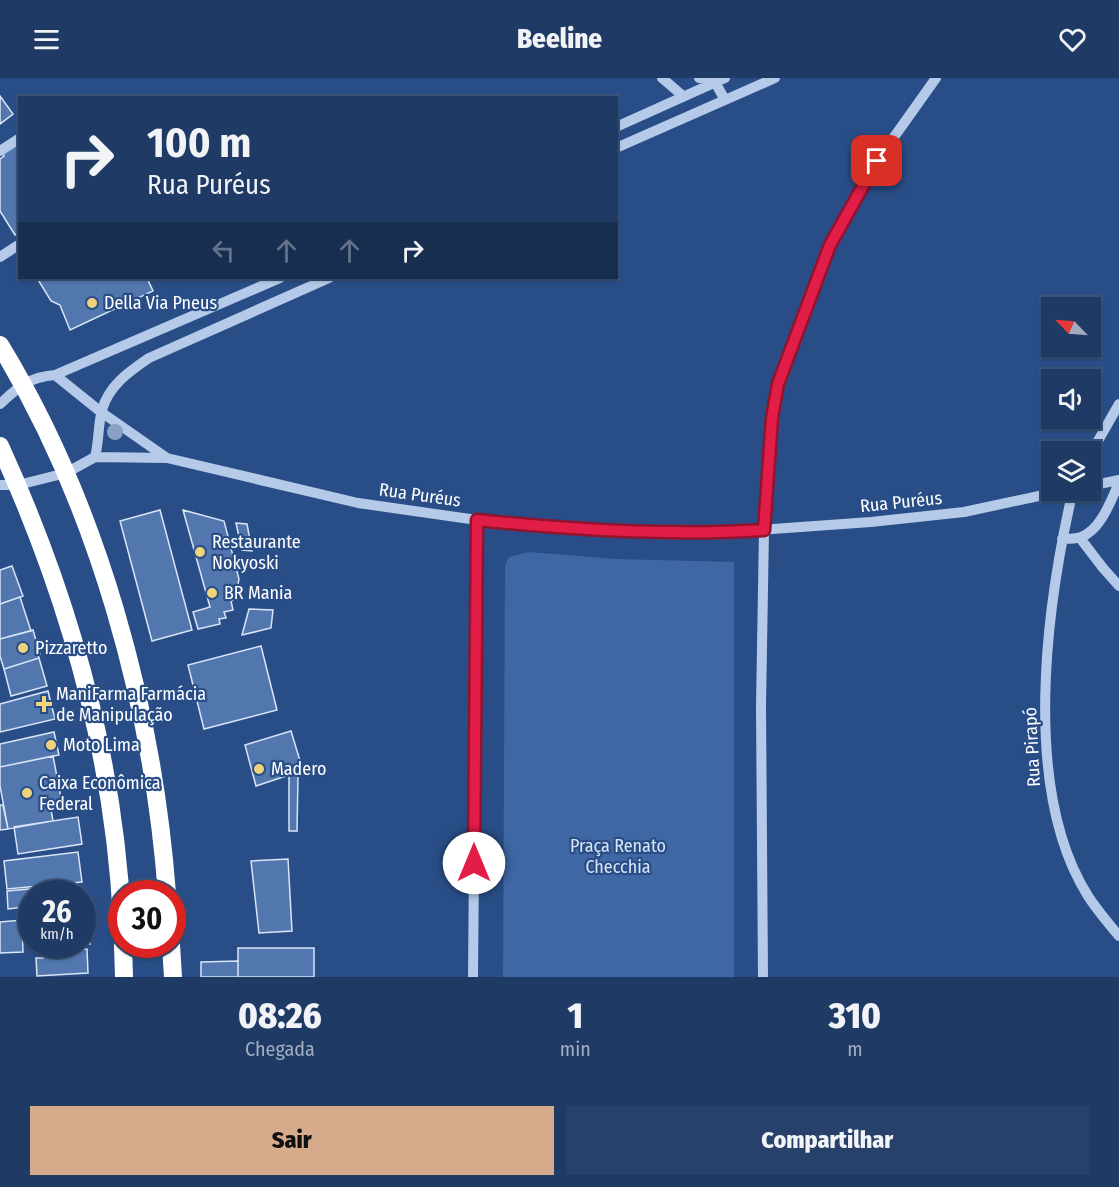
<!DOCTYPE html>
<html lang="pt">
<head>
<meta charset="utf-8">
<style>
  body { margin:0; font-family:"Fira Sans Condensed",sans-serif; background:#27416b; color:#f1f3f6; height:100vh; display:flex; flex-direction:column; font-size:22px; white-space:nowrap }
  * { box-sizing:border-box; margin:0 }
  p { font-size:20px; color:#a1adbf }
  .icon { flex:none; width:33px; height:33px; fill:none; stroke:currentColor; stroke-width:2; stroke-linecap:round; stroke-linejoin:round }
  .map { position:relative; height:899px; overflow:hidden }
  .details { display:flex; flex-direction:column; background:#1f3a65; flex:1 }
  .details>* { flex:none }
  .hud { position:absolute; left:18px; top:18px; width:600px; height:183px; border-radius:0px; box-shadow:0 2px 4px #0004,0 0 0 2px #3c5479; background:#1f3a65; color:#f1f3f6; overflow:hidden }
  .needle { width:39px; rotate:295deg }
  .tools { position:absolute; left:1041px; top:219px; display:grid; gap:12px }
  .tools a { display:grid; place-items:center; width:60px; height:60px; border-radius:0px; background:#1f3a65; box-shadow:0 2px 4px #0004,0 0 0 2px #3c5479; font-size:30px }
  .speed { position:absolute; left:18px; top:802px; display:flex; gap:12px; font-size:30px; font-weight:700; text-align:center }
  .speed>* { display:grid; place-content:center; width:78px; height:78px; border-radius:50%; background:#1f3a65; box-shadow:0 2px 4px #0004,0 0 0 2px #3c5479; line-height:1 }
  .speed small { font-size:15px; font-weight:400 }
  .speed .limit { border:9px solid #d22; background:#fff; color:#111 }
  .pin { position:absolute; display:grid; place-items:center; width:51px; height:51px; color:#fff; margin:-26px; border-radius:12px; box-shadow:0 3px 9px #0006 }
  .me { position:absolute; width:66px; margin:-33px; rotate:0deg; stroke-linejoin:round; filter:drop-shadow(0 0 4px #0008) }
  .turn { display:flex; align-items:center; gap:21px; height:126px; padding:0 30px; font-size:27px }
  .turn .icon { width:78px; height:78px; stroke-width:2.5 }
  .turn b { display:block; font-size:42px; line-height:51px }
  .lanes { display:flex; align-items:center; height:57px; padding:0 30px; background:#0003; justify-content:center; gap:30px; direction:ltr }
  .lanes .off { opacity:.35 }
  .eta { display:flex; justify-content:space-evenly; align-items:center; height:102px; text-align:center }
  .eta b { font-size:36px; font-weight:800; line-height:42px }
  .action { display:flex; gap:12px; margin-top:auto; padding:12px 30px }
  .action a { flex:1; height:69px; border-radius:0px; background:#d6ab8b; color:#111; font-size:24px; font-weight:800; line-height:69px; text-align:center }
  .action a+a { background:#27416b; color:#f1f3f6 }
  header { display:flex; justify-content:space-between; align-items:center; height:78px; padding:0 30px; background:#1f3a65; font-size:27px; font-weight:800 }
  .map>svg:first-child { display:block }
</style>
</head>
<body>
<header><svg class="icon" aria-label="menu" viewBox="0 0 24 24"><path d="M4 6h16M4 12h16M4 18h16"/></svg>Beeline<svg class="icon" aria-label="heart" viewBox="0 0 24 24"><path d="M12 20l-8-8c-3-5 5-10 8-4 3-6 11-1 8 4z"/></svg></header>
<div class="map">
<svg width="1119" height="899" viewBox="0 0 1119 899">
  <rect width="100%" height="100%" fill="#294e87"/>
  <path fill="#3e67a3" d="M529,474L616,481L734,484V899H503L505,487L509,479Z"/>
  <path fill="#5277ae" stroke="#d9e5f6" stroke-width="1.5" d="M0,18L13,36L0,46Z
    M20,64V154L15,157L0,133V81L4,78L2,75Z
    M37,200H147L153,213L70,252L60,227L51,223Z
    M160,432L192,552L152,563L120,443Z
    M183,432L224,443L239,501L235,521L231,523L233,532L224,534L226,540L219,541L220,546L198,551L193,534L210,529Z
    M236,445L247,446L252,473L242,472Z
    M12,488L23,518L0,526V492Z
    M20,519L31,553L0,561V526Z
    M249,531L273,532L271,550L242,557Z
    M33,552L40,576L38,577L39,580L4,591L0,578V561Z
    M261,568L277,632L204,651L188,587Z
    M39,580L47,608L11,618L4,591Z
    M48,613L55,641L0,654V626Z
    M291,653L304,696L298,698L297,753H289V697L256,708L245,667Z
    M54,654L59,677L0,689V666Z
    M53,678L63,730L51,732L53,743L8,751L0,708V689Z
    M0,727H3L8,751L0,752Z
    M78,739L82,766L18,776L14,749Z
    M78,774L82,804L7,811L4,783Z
    M288,781L292,853L259,855L251,783Z
    M62,808V816H32V828L8,831L7,813Z
    M82,838H88L90,866H82Z
    M22,842L23,874L0,875V844Z
    M238,870H314V899H238Z
    M87,871L88,895L37,898L36,880H43V873Z
    M238,883V899H201V884Z"/>
  <g fill="none" stroke-linecap="round" stroke-linejoin="round">
    <path stroke="#b5cae8" stroke-width="10" d="M662,0L683,18
      M699,0L715,4L725,22
      M616,49L725,0
      M616,70L775,0
      M0,73L20,60
      M0,179L20,166
      M55,297L280,200
      M0,326C18,309 29,299 55,297L101,334L167,380
      M1090,377L1119,326
      M95,379C99,364 98,346 102,332C109,307 130,293 149,280L329,200
      M0,407H18L66,395L95,379L167,380L358,425L477,442L643,454L718,455L871,444L964,434L1067,412
      M1090,408L1119,402
      M1073,412C1046,529 1021,712 1088,818C1097,832 1108,845 1119,858
      M1080,460L1103,490L1119,508
      M1062,461C1068,461 1075,461 1081,459C1101,452 1111,422 1119,405
      M473,899L477,442
      M763,899L761,628L764,452L772,340L778,306L830,167L877,83L936,0"/>
    <path stroke="#fff" stroke-width="18" d="M0,267C98,428 153,629 167,816
      M0,368C68,517 114,678 122,842
      M123,867L124,899
      M171,867L173,899"/>
  </g>
  <circle fill="#8aa1c4" cx="115" cy="354" r="8"/>
  <g fill="none" stroke-linecap="round" stroke-linejoin="round">
    <g stroke="#92132f" stroke-width="15">
      <path id="route" d="M474,785L477,442C572,452 669,458 764,452L772,340L778,306L830,167L877,83"/>
    </g>
    <use href="#route" stroke="#e11d48" stroke-width="10"/>
  </g>
  <g fill="#efd37d" stroke="#294e87" stroke-width="2">
    <circle cx="92" cy="225" r="6"/>
    <circle cx="200" cy="474" r="6"/>
    <circle cx="212" cy="515" r="6"/>
    <circle cx="23" cy="570" r="6"/>
    <path d="M41 617h6v6h6v6h-6v6h-6v-6h-6v-6h6z"/>
    <circle cx="51" cy="667" r="6"/>
    <circle cx="259" cy="691" r="6"/>
    <circle cx="27" cy="715" r="6"/>
  </g>
  <g text-anchor="middle" stroke-width="4.5" stroke-linejoin="round" paint-order="stroke">
    <g font-size="18" fill="#fff" stroke="#294e87" text-anchor="start">
      <text x="104" y="231">Della Via Pneus</text>
      <text x="212" y="470">Restaurante<tspan x="212" dy="21">Nokyoski</tspan></text>
      <text x="224" y="521">BR Mania</text>
      <text x="35" y="576">Pizzaretto</text>
      <text x="56" y="622">ManiFarma Farmácia<tspan x="56" dy="21">de Manipulação</tspan></text>
      <text x="63" y="673">Moto Lima</text>
      <text x="271" y="697">Madero</text>
      <text x="39" y="711">Caixa Econômica<tspan x="39" dy="21">Federal</tspan></text>
    </g>
    <g font-size="18" fill="#fff" stroke="#294e87">
      <text transform="translate(420 417) rotate(8)" y="6">Rua Puréus</text>
      <text transform="translate(901 424) rotate(-6)" y="6">Rua Puréus</text>
      <text transform="translate(1032 669) rotate(-93)" y="6">Rua Pirapó</text>
    </g>
    <g font-size="18" fill="#d9e5f6" stroke="#294e87">
      <text x="618" y="774">Praça Renato<tspan x="618" dy="21">Checchia</tspan></text>
    </g>
  </g>
</svg>
<div class="tools">
<a><svg class="needle" viewBox="-14 -14 28 28"><path d="M0-13l5 13h-10z" fill="#e53935"/><path d="M0 13l5-13h-10z" fill="#a1adbf"/></svg></a>
<a><svg class="icon" aria-label="sound" viewBox="0 0 24 24"><path d="M4 9h4l5-4v14l-5-4H4zM17 9q2 3 0 6"/></svg></a>
<a><svg class="icon" aria-label="layers" viewBox="0 0 24 24"><path d="M12 4l9 5-9 5-9-5zM3 14l9 5 9-5"/></svg></a>
</div>
<div class="speed"><div>26<small>km/h</small></div><div class="limit">30</div></div>
<div class="pin" style="left:877px;top:83px;background:#d93025"><svg class="icon" aria-label="arrive" viewBox="0 0 24 24"><path d="M6 21V4h12l-3 4 3 4H6"/></svg></div>
<svg class="me" style="left:474px;top:785px" viewBox="-20 -20 40 40"><circle r="19" fill="#fff"/><path d="M0-13L10 11 0 6-10 11z" fill="#e11d48"/></svg>
<div class="hud">
<div class="turn"><svg class="icon" aria-label="right" viewBox="0 0 24 24"><path d="M7 20v-9h11M14 6l5 5-5 5"/></svg><div><b>100 m</b>Rua Puréus</div></div>
<div class="lanes"><svg class="icon off" aria-label="left" viewBox="0 0 24 24"><path d="M17 20v-9H6M10 6l-5 5 5 5"/></svg><svg class="icon off" aria-label="ahead" viewBox="0 0 24 24"><path d="M12 20V5M6 11l6-6 6 6"/></svg><svg class="icon off" aria-label="ahead" viewBox="0 0 24 24"><path d="M12 20V5M6 11l6-6 6 6"/></svg><svg class="icon" aria-label="right" viewBox="0 0 24 24"><path d="M7 20v-9h11M14 6l5 5-5 5"/></svg></div>
</div>
</div>
<section class="details">
<div class="eta">
<div><b>08:26</b><p>Chegada</p></div>
<div><b>1</b><p>min</p></div>
<div><b>310</b><p>m</p></div>
</div>
<div class="action"><a>Sair</a><a>Compartilhar</a></div>
</section>
</body>
</html>
